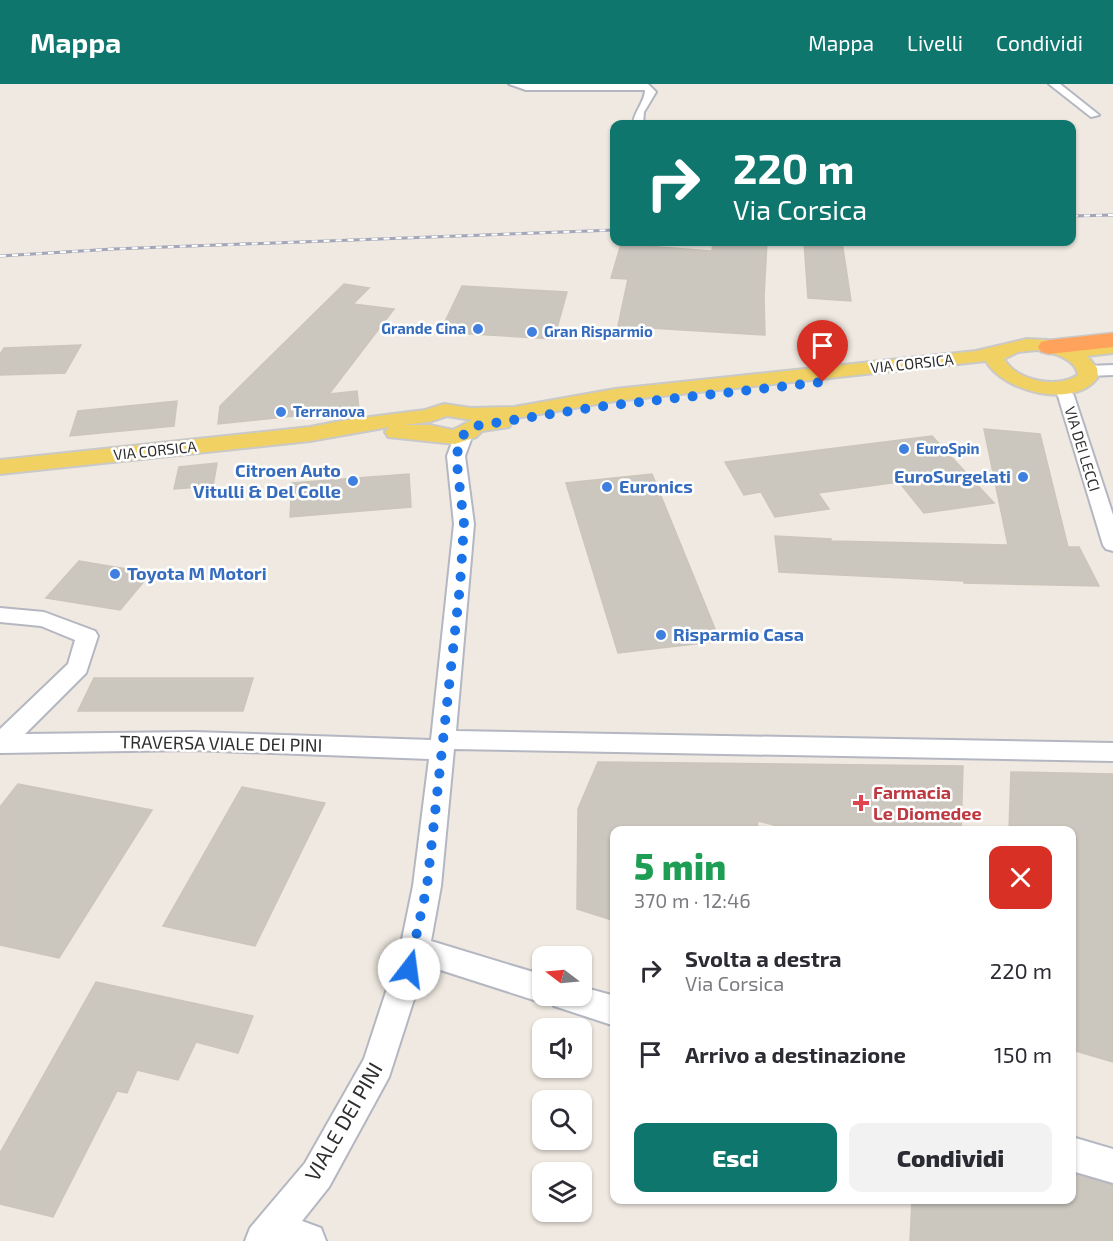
<!DOCTYPE html>
<html lang="it">
<head>
<meta charset="utf-8">
<style>
  body { margin:0; font-family:"Exo 2",sans-serif; background:#f2f2f3; color:#2b2b33; height:100vh; display:flex; flex-direction:column; font-size:22px; white-space:nowrap }
  * { box-sizing:border-box; margin:0 }
  p { font-size:20px; color:#7c7c81 }
  .icon { flex:none; width:33px; height:33px; fill:none; stroke:currentColor; stroke-width:2; stroke-linecap:round; stroke-linejoin:round }
  .map { position:relative; flex:1; overflow:hidden }
  .panel { position:absolute; left:610px; top:742px; width:466px; height:378px; display:flex; flex-direction:column; background:#fff; border-radius:12px; box-shadow:0 2px 4px #0004 }
  .panel>* { flex:none }
  .hud { position:absolute; left:610px; top:36px; width:466px; height:126px; border-radius:12px; box-shadow:0 2px 4px #0004; background:#0f766e; color:#fff; overflow:hidden }
  .needle { width:39px; rotate:286deg }
  .fabs { position:absolute; left:532px; top:862px; display:grid; gap:12px }
  .fabs a { display:grid; place-items:center; width:60px; height:60px; border-radius:12px; background:#fff; box-shadow:0 2px 4px #0004; font-size:30px }
  .pin { position:absolute; display:grid; place-items:center; width:51px; height:51px; color:#fff; margin:-62px -26px; border-radius:50% 50% 50% 0; rotate:-45deg; box-shadow:0 0 6px #0007 }
  .pin .icon { rotate:45deg }
  .me { position:absolute; width:66px; margin:-33px; rotate:15deg; stroke-linejoin:round; filter:drop-shadow(0 0 4px #0008) }
  .turn { display:flex; align-items:center; gap:21px; height:126px; padding:0 24px; font-size:27px }
  .turn .icon { width:78px; height:78px; stroke-width:2.5 }
  .turn b { display:block; font-size:42px; line-height:51px }
  .round { display:grid; place-items:center; flex:none; width:63px; height:63px; border-radius:12px; background:#f2f2f3 }
  .summary { display:flex; align-items:center; justify-content:space-between; height:102px; padding:0 24px }
  h1 { font-size:36px; font-weight:800; line-height:45px; color:#1e9e55 }
  .primary-button { display:flex; gap:12px; margin-top:auto; padding:12px 24px }
  .primary-button a { flex:1; height:69px; border-radius:12px; background:#0f766e; color:#fff; font-size:24px; font-weight:800; line-height:69px; text-align:center }
  .primary-button a+a { background:#f2f2f3; color:#2b2b33 }
  ul { padding:0; list-style:none }
  li { display:flex; align-items:center; gap:18px; height:84px; padding:0 24px }
  li div { flex:1 }
  li b { display:block; font-size:22px }
  li em { font-style:normal }
  header { display:flex; align-items:center; gap:36px; box-sizing:border-box; height:84px; padding:0 30px; background:#0f766e; color:#fff }
  header strong { font-size:28px }
  nav { display:flex; gap:33px; margin-inline-start:auto; font-size:21px }
  .map>svg:first-child { display:block }
</style>
</head>
<body>
<header>
<strong>Mappa</strong>
<nav><a>Mappa</a><a>Livelli</a><a>Condividi</a></nav>
</header>
<div class="map">
<svg width="1113" height="1157" viewBox="0 0 1113 1157">
  <rect width="100%" height="100%" fill="#efe9e1"/>
  <path fill="#cbc7bf" stroke="#cbc5ba" stroke-width="1.5" d="M713,158H767L764,212L765,251L618,242L628,195L611,194L621,160L712,167Z
    M804,158H842L851,217L808,214Z
    M344,200L369,204L353,220L394,225L329,310L357,307L359,325L218,340L220,322Z
    M462,202L567,208L554,255L440,248Z
    M81,261L65,289L0,291V270L4,264Z
    M177,317L174,342L70,352L78,327Z
    M984,345L1040,350L1068,463H1079L1099,502L964,499V497L779,488L775,452L831,455V457L1008,461Z
    M932,352L994,419L924,429L899,398L818,409L829,425L775,433L761,408L744,411L725,378Z
    M217,379L213,402L174,405L179,383Z
    M409,390L411,423L290,433L292,399Z
    M652,390L720,557L618,569L566,399Z
    M79,477L151,489L120,526L46,514Z
    M94,594H253L243,627H78Z
    M598,678L963,682L961,747H798L758,737L757,747H615V837L577,825L578,725Z
    M1011,688L1113,690V978L1072,966V747H1009Z
    M18,700L152,726L59,874L0,861V723Z
    M242,703L325,719L255,862L163,842Z
    M96,898L253,932L238,969L196,958L178,996L137,986L127,1009L117,1007L53,1133L0,1120V1069Z
    M1072,1089L1113,1101V1157H910L912,1116H1072Z"/>
  <g fill="none" stroke-linecap="round" stroke-linejoin="round">
    <g stroke="#b4b7c1" stroke-width="4">
      <path id="minor" d="M509,0H648L656,8L644,28L643,40H633C634,27 645,18 645,6H526Z
        M1049,0H1060L1099,31L1091,33Z
        M1113,281V291L1088,292L1080,287L1088,282Z
        M1061,299L1067,301L1074,312L1113,431V467L1106,465L1103,461L1058,312L1053,304Z
        M464,345L473,350L465,372L474,440L456,647L1113,659V677L454,665L441,802L431,857L543,891V912H582V903L615,912V942L554,922L552,916L543,919L425,881L389,993L329,1103L302,1137L321,1144L326,1157H245L250,1144L305,1079L364,975L400,865L413,802L429,675L193,666L0,669V645L68,580L75,556L41,542L0,538V524L44,528L95,547L98,552L86,589L25,650L193,648L431,656L454,440L447,372L455,350Z
        M1072,1053L1113,1065V1099L1072,1087Z"/>
    </g>
    <g stroke="#c9c9c9" stroke-width="4">
      <path id="major" d="M1027,255L1047,256L1070,263L1113,257V269L1087,272L1097,284L1098,293C1075,326 1003,308 986,277L615,317L510,335L512,338L509,343L482,347L476,353L455,360L388,353L385,348L389,343L310,357L0,390V376L310,343L346,336L425,326L444,320L471,324L514,323L615,305L976,267ZM1037,266C1051,268 1076,274 1078,291C1057,305 1017,297 1004,275L1018,268ZM447,332L472,336L453,346L429,341H404L429,338Z"/>
    </g>
    <g stroke="#c9c9c9" stroke-width="3">
      <path id="highway" d="M1113,249V263L1049,270L1041,268L1038,263L1041,258L1049,256Z"/>
    </g>
    <use href="#minor" fill="#fff" fill-rule="evenodd"/>
    <use href="#major" fill="#f2d163" fill-rule="evenodd"/>
    <use href="#highway" fill="#ffa35c" fill-rule="evenodd"/>
    <g stroke="#a3a6b8" stroke-width="3">
      <path id="rail" d="M1072,132L1113,131
        M0,172L113,165L615,146"/>
    </g>
    <use href="#rail" stroke="#fff" stroke-width="2" stroke-dasharray="6" stroke-linecap="butt"/>
  </g>
  <g fill="none" stroke-linecap="round" stroke-linejoin="round">
    <path stroke="#1a73e8" stroke-width="10" stroke-dasharray="0 18" d="M409,885L427,802L460,502L464,440L456,372L464,350L475,342L596,323L823,298"/>
  </g>
  <g fill="#3f7fe0" stroke="#fff" stroke-width="2">
    <circle cx="478" cy="245" r="6"/>
    <circle cx="532" cy="248" r="6"/>
    <circle cx="281" cy="328" r="6"/>
    <circle cx="904" cy="365" r="6"/>
    <circle cx="1023" cy="393" r="6"/>
    <circle cx="353" cy="397" r="6"/>
    <circle cx="607" cy="403" r="6"/>
    <circle cx="115" cy="490" r="6"/>
    <circle cx="661" cy="551" r="6"/>
  </g>
  <path fill="#e0444e" stroke="#fff" stroke-width="2" d="M858 710h6v6h6v6h-6v6h-6v-6h-6v-6h6z"/>
  <g text-anchor="middle" stroke-width="5" stroke-linejoin="round" paint-order="stroke">
    <g font-size="15" font-weight="bold" fill="#366cbe" stroke="#fff" text-anchor="start">
      <text x="466" y="250" text-anchor="end">Grande Cina</text>
      <text x="544" y="253">Gran Risparmio</text>
      <text x="293" y="333">Terranova</text>
      <text x="916" y="370">EuroSpin</text>
    </g>
    <g font-size="15" fill="#2e2e2e" stroke="#fff">
      <text transform="translate(912 280) rotate(-6)" y="5">VIA CORSICA</text>
      <text transform="translate(1082 365) rotate(73)" y="5">VIA DEI LECCI</text>
      <text transform="translate(155 367) rotate(-6)" y="5">VIA CORSICA</text>
    </g>
    <g font-size="18" font-weight="bold" fill="#366cbe" stroke="#fff" text-anchor="start">
      <text x="341" y="393" text-anchor="end">Citroen Auto<tspan x="341" dy="21">Vitulli &amp; Del Colle</tspan></text>
      <text x="1011" y="399" text-anchor="end">EuroSurgelati</text>
      <text x="619" y="409">Euronics</text>
      <text x="127" y="496">Toyota M Motori</text>
      <text x="673" y="557">Risparmio Casa</text>
    </g>
    <g font-size="18" fill="#2e2e2e" stroke="#fff">
      <text transform="translate(221 660) rotate(1)" y="6">TRAVERSA VIALE DEI PINI</text>
    </g>
    <g font-size="18" font-weight="bold" fill="#be3a42" stroke="#fff" text-anchor="start">
      <text x="873" y="715">Farmacia<tspan x="873" dy="21">Le Diomedee</tspan></text>
    </g>
    <g font-size="21" fill="#2e2e2e" stroke="#fff">
      <text transform="translate(344 1038) rotate(-60)" y="7">VIALE DEI PINI</text>
    </g>
  </g>
</svg>
<div class="fabs">
<a><svg class="needle" viewBox="-14 -14 28 28"><path d="M0-13l5 13h-10z" fill="#e53935"/><path d="M0 13l5-13h-10z" fill="#7c7c81"/></svg></a>
<a><svg class="icon" aria-label="sound" viewBox="0 0 24 24"><path d="M4 9h4l5-4v14l-5-4H4zM17 9q2 3 0 6"/></svg></a>
<a><svg class="icon" aria-label="search" viewBox="0 0 24 24"><circle cx="10" cy="10" r="6"/><path d="M15 15l6 6"/></svg></a>
<a><svg class="icon" aria-label="layers" viewBox="0 0 24 24"><path d="M12 4l9 5-9 5-9-5zM3 14l9 5 9-5"/></svg></a>
</div>
<div class="pin" style="left:823px;top:298px;background:#d93025"><svg class="icon" aria-label="arrive" viewBox="0 0 24 24"><path d="M6 21V4h12l-3 4 3 4H6"/></svg></div>
<svg class="me" style="left:409px;top:885px" viewBox="-20 -20 40 40"><circle r="19" fill="#fff"/><path d="M0-13L10 11 0 6-10 11z" fill="#1a73e8"/></svg>
<div class="hud">
<div class="turn"><svg class="icon" aria-label="right" viewBox="0 0 24 24"><path d="M7 20v-9h11M14 6l5 5-5 5"/></svg><div><b>220 m</b>Via Corsica</div></div>
</div>
<section class="panel">
<div class="summary"><div><h1>5 min</h1><p>370 m · 12:46</p></div><a class="round" style="background:#d93025;color:#fff"><svg class="icon" aria-label="close" viewBox="0 0 24 24"><path d="M6 6l12 12M18 6L6 18"/></svg></a></div>
<ul>
<li><svg class="icon" aria-label="right" viewBox="0 0 24 24"><path d="M7 20v-9h11M14 6l5 5-5 5"/></svg><div><b>Svolta a destra</b><p>Via Corsica</p></div><em>220 m</em></li>
<li><svg class="icon" aria-label="arrive" viewBox="0 0 24 24"><path d="M6 21V4h12l-3 4 3 4H6"/></svg><div><b>Arrivo a destinazione</b></div><em>150 m</em></li>
</ul>
<div class="primary-button"><a>Esci</a><a>Condividi</a></div>
</section>
</div>
</body>
</html>
